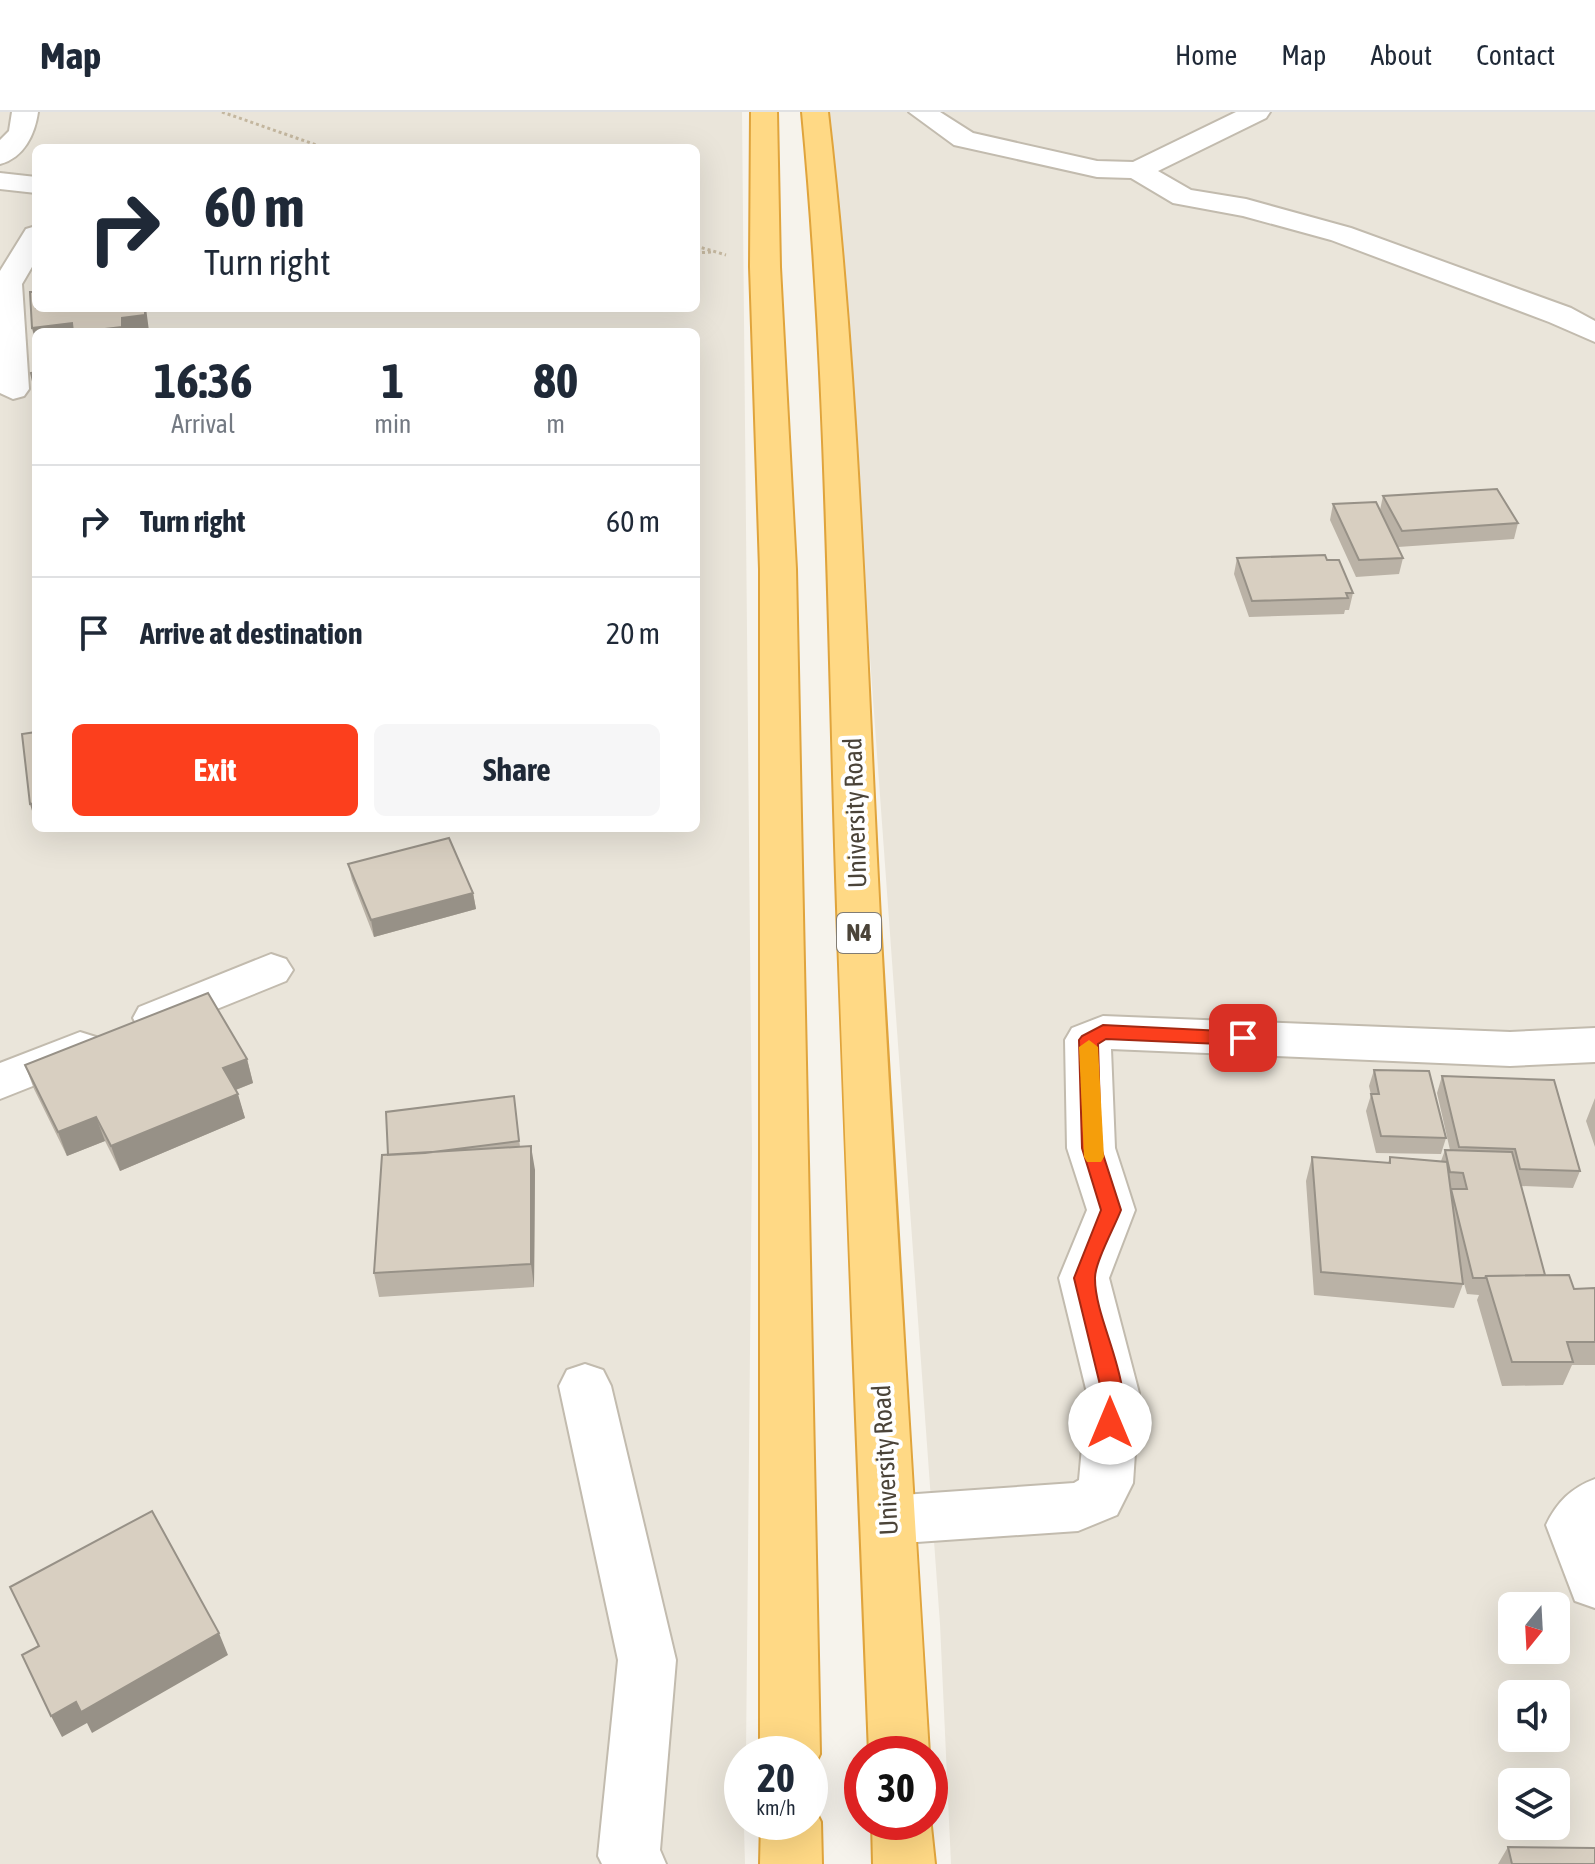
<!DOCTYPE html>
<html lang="en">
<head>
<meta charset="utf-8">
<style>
  body { margin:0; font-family:"Asap Condensed",sans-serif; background:#f6f6f7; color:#1f2937; height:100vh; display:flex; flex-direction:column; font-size:30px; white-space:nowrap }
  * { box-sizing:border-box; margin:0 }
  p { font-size:26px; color:#747a83 }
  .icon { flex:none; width:44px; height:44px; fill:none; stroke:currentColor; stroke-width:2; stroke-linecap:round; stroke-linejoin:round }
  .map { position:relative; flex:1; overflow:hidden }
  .side { position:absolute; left:32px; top:216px; width:668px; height:504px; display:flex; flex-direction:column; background:#fff; border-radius:12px; box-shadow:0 8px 32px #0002 }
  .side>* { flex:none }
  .guide { position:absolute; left:32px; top:32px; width:668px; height:168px; border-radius:12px; box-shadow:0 8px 32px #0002; background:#fff; color:#1f2937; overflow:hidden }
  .needle { width:52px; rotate:198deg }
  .buttons { position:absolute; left:1498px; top:1480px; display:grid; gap:16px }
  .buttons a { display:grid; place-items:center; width:72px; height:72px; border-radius:12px; background:#fff; box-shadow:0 8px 32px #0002; font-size:40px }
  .speed { position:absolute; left:724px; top:1624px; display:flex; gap:16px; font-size:40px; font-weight:700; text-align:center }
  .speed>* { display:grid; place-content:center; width:104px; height:104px; border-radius:50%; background:#fff; box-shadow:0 8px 32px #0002; line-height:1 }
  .speed small { font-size:20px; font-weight:400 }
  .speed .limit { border:12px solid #d22; background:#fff; color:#111 }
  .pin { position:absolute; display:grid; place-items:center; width:68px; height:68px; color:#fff; margin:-34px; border-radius:16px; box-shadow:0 4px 12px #0006 }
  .me { position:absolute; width:88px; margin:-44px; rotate:0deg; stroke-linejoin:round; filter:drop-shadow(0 0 6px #0008) }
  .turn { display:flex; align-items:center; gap:28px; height:168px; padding:0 40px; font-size:36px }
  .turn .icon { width:104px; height:104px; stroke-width:2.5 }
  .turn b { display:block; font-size:56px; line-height:68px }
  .eta { display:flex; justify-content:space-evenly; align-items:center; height:136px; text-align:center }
  .eta b { font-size:48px; font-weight:700; line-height:56px }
  .primary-button { display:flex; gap:16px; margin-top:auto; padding:16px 40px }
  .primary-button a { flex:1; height:92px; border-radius:12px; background:#fc3f1d; color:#fff; font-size:32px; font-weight:700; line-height:92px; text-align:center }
  .primary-button a+a { background:#f6f6f7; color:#1f2937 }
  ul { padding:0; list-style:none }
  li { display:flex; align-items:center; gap:24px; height:112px; padding:0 40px; border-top:2px solid #e0e1e3 }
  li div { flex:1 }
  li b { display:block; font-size:30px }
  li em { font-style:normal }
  header { display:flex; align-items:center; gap:48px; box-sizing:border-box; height:112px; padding:0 40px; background:#fff; border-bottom:2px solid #e0e1e3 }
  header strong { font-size:38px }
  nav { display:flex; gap:44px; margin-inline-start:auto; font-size:28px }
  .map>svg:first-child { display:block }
</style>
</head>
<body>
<header>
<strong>Map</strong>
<nav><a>Home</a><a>Map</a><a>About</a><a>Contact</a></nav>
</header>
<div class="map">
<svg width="1595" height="1752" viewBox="0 0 1595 1752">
  <rect width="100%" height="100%" fill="#f6f3ec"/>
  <path fill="#eae5da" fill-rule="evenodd" d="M0,0H742L752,1038L746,1642H742L745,1752H0ZM36,36H696V196H36ZM36,220H696V716H36Z
    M828,0H1595V1752H951L940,1512L841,145ZM1512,1494H1556V1538H1512ZM1512,1582H1556V1626H1512ZM1512,1670H1556V1714H1512Z"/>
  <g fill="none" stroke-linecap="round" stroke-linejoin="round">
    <g stroke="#c2bbae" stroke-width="4">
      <path id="minor" d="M12,0H38C35,22 24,46 0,52V28L9,19Z
        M909,0H940L973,21L1097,49L1133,50L1236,0H1270L1266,6L1158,59L1191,78L1246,87L1351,116L1571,196L1595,209V230L1549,210L1331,128L1243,104L1173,91L1131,66L1097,65L954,33Z
        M0,61L36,65V81L0,77Z
        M36,114V148L22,172L29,277L24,284L13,287L0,281V159L26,117Z
        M271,842L286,847L293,858L286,869L155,922L139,917L133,906L139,895Z
        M1103,904L1510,920L1595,916V950L1510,954L1111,937L1115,1036L1135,1098L1109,1166L1139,1281L1133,1371L1117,1403L1078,1419L888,1432L869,1425L861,1408L869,1391L888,1384L1074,1371L1079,1368L1087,1281L1059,1166L1087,1098L1067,1036L1065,928L1072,916Z
        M80,920L96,925L103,937L96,949L0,987V951Z
        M585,1252L603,1258L611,1274L676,1548L660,1738L666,1752H602L598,1744L618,1548L559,1274L567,1258Z
        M1595,1367V1496L1575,1489L1546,1413C1557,1390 1571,1376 1595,1367Z"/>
    </g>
    <g stroke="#e0a43c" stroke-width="4">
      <path id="trunk" d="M751,0H777L780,155L796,457L820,1642L810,1663V1642H760V457L750,155Z
        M802,0H828C860,274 866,550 881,825C895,1097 913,1370 929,1642H869C859,1370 847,1097 838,825C828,550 828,274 802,0Z
        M810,1688L821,1710L822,1752H760L761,1710H810Z
        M930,1705L935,1752H873L872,1710H930Z"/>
    </g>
    <path stroke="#c4b79f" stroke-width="3" stroke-dasharray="3 3" stroke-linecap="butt" d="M222,0L325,36
      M696,134L726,143
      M696,141L711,140"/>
    <use href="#minor" fill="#fff" fill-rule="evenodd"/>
    <use href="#trunk" fill="#ffd985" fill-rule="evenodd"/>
  </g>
  <path fill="#bab2a6" d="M1383,384L1518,411L1514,427L1398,435L1403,446L1399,462L1356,465L1330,408L1333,392L1380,398Z
    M1237,446L1327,448L1353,481L1349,498H1345L1344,502L1249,505L1234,462Z
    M348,752L473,781L476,797L374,825L352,768Z
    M247,947L253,971L236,978L245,1006L120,1059L105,1029L67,1044L34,977L25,953Z
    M1374,958L1446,1026L1441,1042L1376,1041L1366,999L1371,983L1369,974Z
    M1442,964L1580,1059L1573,1076L1521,1074L1545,1163L1574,1177L1595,1176V1253H1572L1563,1273L1502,1274L1477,1188L1479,1183L1467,1182L1461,1161L1463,1172L1454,1196L1314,1183L1306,1069L1312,1045L1388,1051L1390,1045L1441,1049L1445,1038H1450L1437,981Z
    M514,984L520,1035L535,1058L534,1175L379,1185L374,1161L388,1043Z
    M1595,986V1035L1586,1009Z
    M1508,1735L1595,1752H1498Z"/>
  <path fill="#979187" d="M145,196H146L149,219L139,220H79L122,206Z
    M72,211L75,220H36V232L32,216Z
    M36,691V709H35L30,692Z
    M473,781L476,797L374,825L371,808Z
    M247,947L253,971L230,980L223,956Z
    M238,982L245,1006L120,1059L111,1034Z
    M96,1005L105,1029L67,1044L58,1020Z
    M531,1034L535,1058L534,1175L531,1152Z
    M219,1521L228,1543L92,1621L87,1611L62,1625L51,1604L76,1590Z"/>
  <path fill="#d8cfc1" stroke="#979187" stroke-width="2" d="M30,180H36V196H145V203L122,206V215L79,220H73L72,211L32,216Z
    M36,260V282L31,261Z
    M1497,377L1518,411L1402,419L1383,384Z
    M1376,390L1403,446L1359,448L1333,392Z
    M1325,443L1327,448H1339L1353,481H1346L1348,486L1252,489L1237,446Z
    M36,620V691L30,692L22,622Z
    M449,726L473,781L371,808L348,752Z
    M208,881L247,947L223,956L238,982L111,1034L96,1005L58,1020L25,953Z
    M1374,958L1429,959L1446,1026L1381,1024L1371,982H1379Z
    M1442,964L1554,968L1580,1059L1520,1057L1515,1037L1459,1035Z
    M514,984L519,1029L425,1041L388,1043L386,1000Z
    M531,1034V1152L374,1161L382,1043Z
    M1445,1038L1512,1040L1545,1163L1486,1164L1485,1166H1473L1451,1077H1467L1463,1061L1450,1060Z
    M1312,1045L1390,1051V1045L1447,1050L1463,1172L1321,1160Z
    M1569,1163L1574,1177L1595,1176V1230H1567L1573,1250H1512L1486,1164Z
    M152,1399L219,1521L81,1600L76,1590L51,1604L22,1543L39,1534L10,1475Z
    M1508,1735L1595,1736V1752H1512Z"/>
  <path fill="#fc3f1d" stroke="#a42913" stroke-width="2" d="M1103,913L1243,920L1252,926L1243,933L1106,927L1098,932L1101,1036L1121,1098C1115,1114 1094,1152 1095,1167C1095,1210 1138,1276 1118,1317L1110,1320L1103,1317L1100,1311L1102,1281L1074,1166L1101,1098L1082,1036L1079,928L1082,924Z"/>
  <path fill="#f59e0b" d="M1089,928L1098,935L1104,1045L1101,1050H1087L1084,1045L1079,935Z"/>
  <g text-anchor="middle" stroke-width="8" stroke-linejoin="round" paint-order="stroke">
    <rect fill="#fff" stroke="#817c74" stroke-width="2" x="837" y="801" width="44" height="40" rx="6"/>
    <g font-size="24" font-weight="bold" fill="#4b4439">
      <text x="859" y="829">N4</text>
    </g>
    <g font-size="26" fill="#4b4439" stroke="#fff">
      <text transform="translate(855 701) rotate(-92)" y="9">University Road</text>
      <text transform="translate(885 1348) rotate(-93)" y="9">University Road</text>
    </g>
  </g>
</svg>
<div class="buttons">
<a><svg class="needle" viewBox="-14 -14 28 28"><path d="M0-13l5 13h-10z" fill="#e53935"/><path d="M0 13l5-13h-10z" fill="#747a83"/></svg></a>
<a><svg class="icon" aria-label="sound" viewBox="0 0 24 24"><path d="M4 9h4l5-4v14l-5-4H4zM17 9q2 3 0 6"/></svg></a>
<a><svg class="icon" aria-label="layers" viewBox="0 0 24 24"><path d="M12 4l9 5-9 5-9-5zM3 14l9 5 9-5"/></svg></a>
</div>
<div class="speed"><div>20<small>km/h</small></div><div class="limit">30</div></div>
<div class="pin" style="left:1243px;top:926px;background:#d93025"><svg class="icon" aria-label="arrive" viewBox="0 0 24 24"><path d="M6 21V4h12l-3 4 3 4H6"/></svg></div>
<svg class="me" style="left:1110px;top:1311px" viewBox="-20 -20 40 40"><circle r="19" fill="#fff"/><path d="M0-13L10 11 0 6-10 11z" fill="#fc3f1d"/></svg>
<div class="guide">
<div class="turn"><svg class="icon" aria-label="right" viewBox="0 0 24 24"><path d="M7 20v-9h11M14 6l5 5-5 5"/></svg><div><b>60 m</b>Turn right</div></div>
</div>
<section class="side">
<div class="eta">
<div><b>16:36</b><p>Arrival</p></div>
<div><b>1</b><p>min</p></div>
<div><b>80</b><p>m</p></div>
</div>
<ul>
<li><svg class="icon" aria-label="right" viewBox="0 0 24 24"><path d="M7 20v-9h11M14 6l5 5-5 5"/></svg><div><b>Turn right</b></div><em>60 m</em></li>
<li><svg class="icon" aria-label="arrive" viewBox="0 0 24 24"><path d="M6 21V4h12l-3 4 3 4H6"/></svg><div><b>Arrive at destination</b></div><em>20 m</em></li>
</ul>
<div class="primary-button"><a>Exit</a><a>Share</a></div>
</section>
</div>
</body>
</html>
